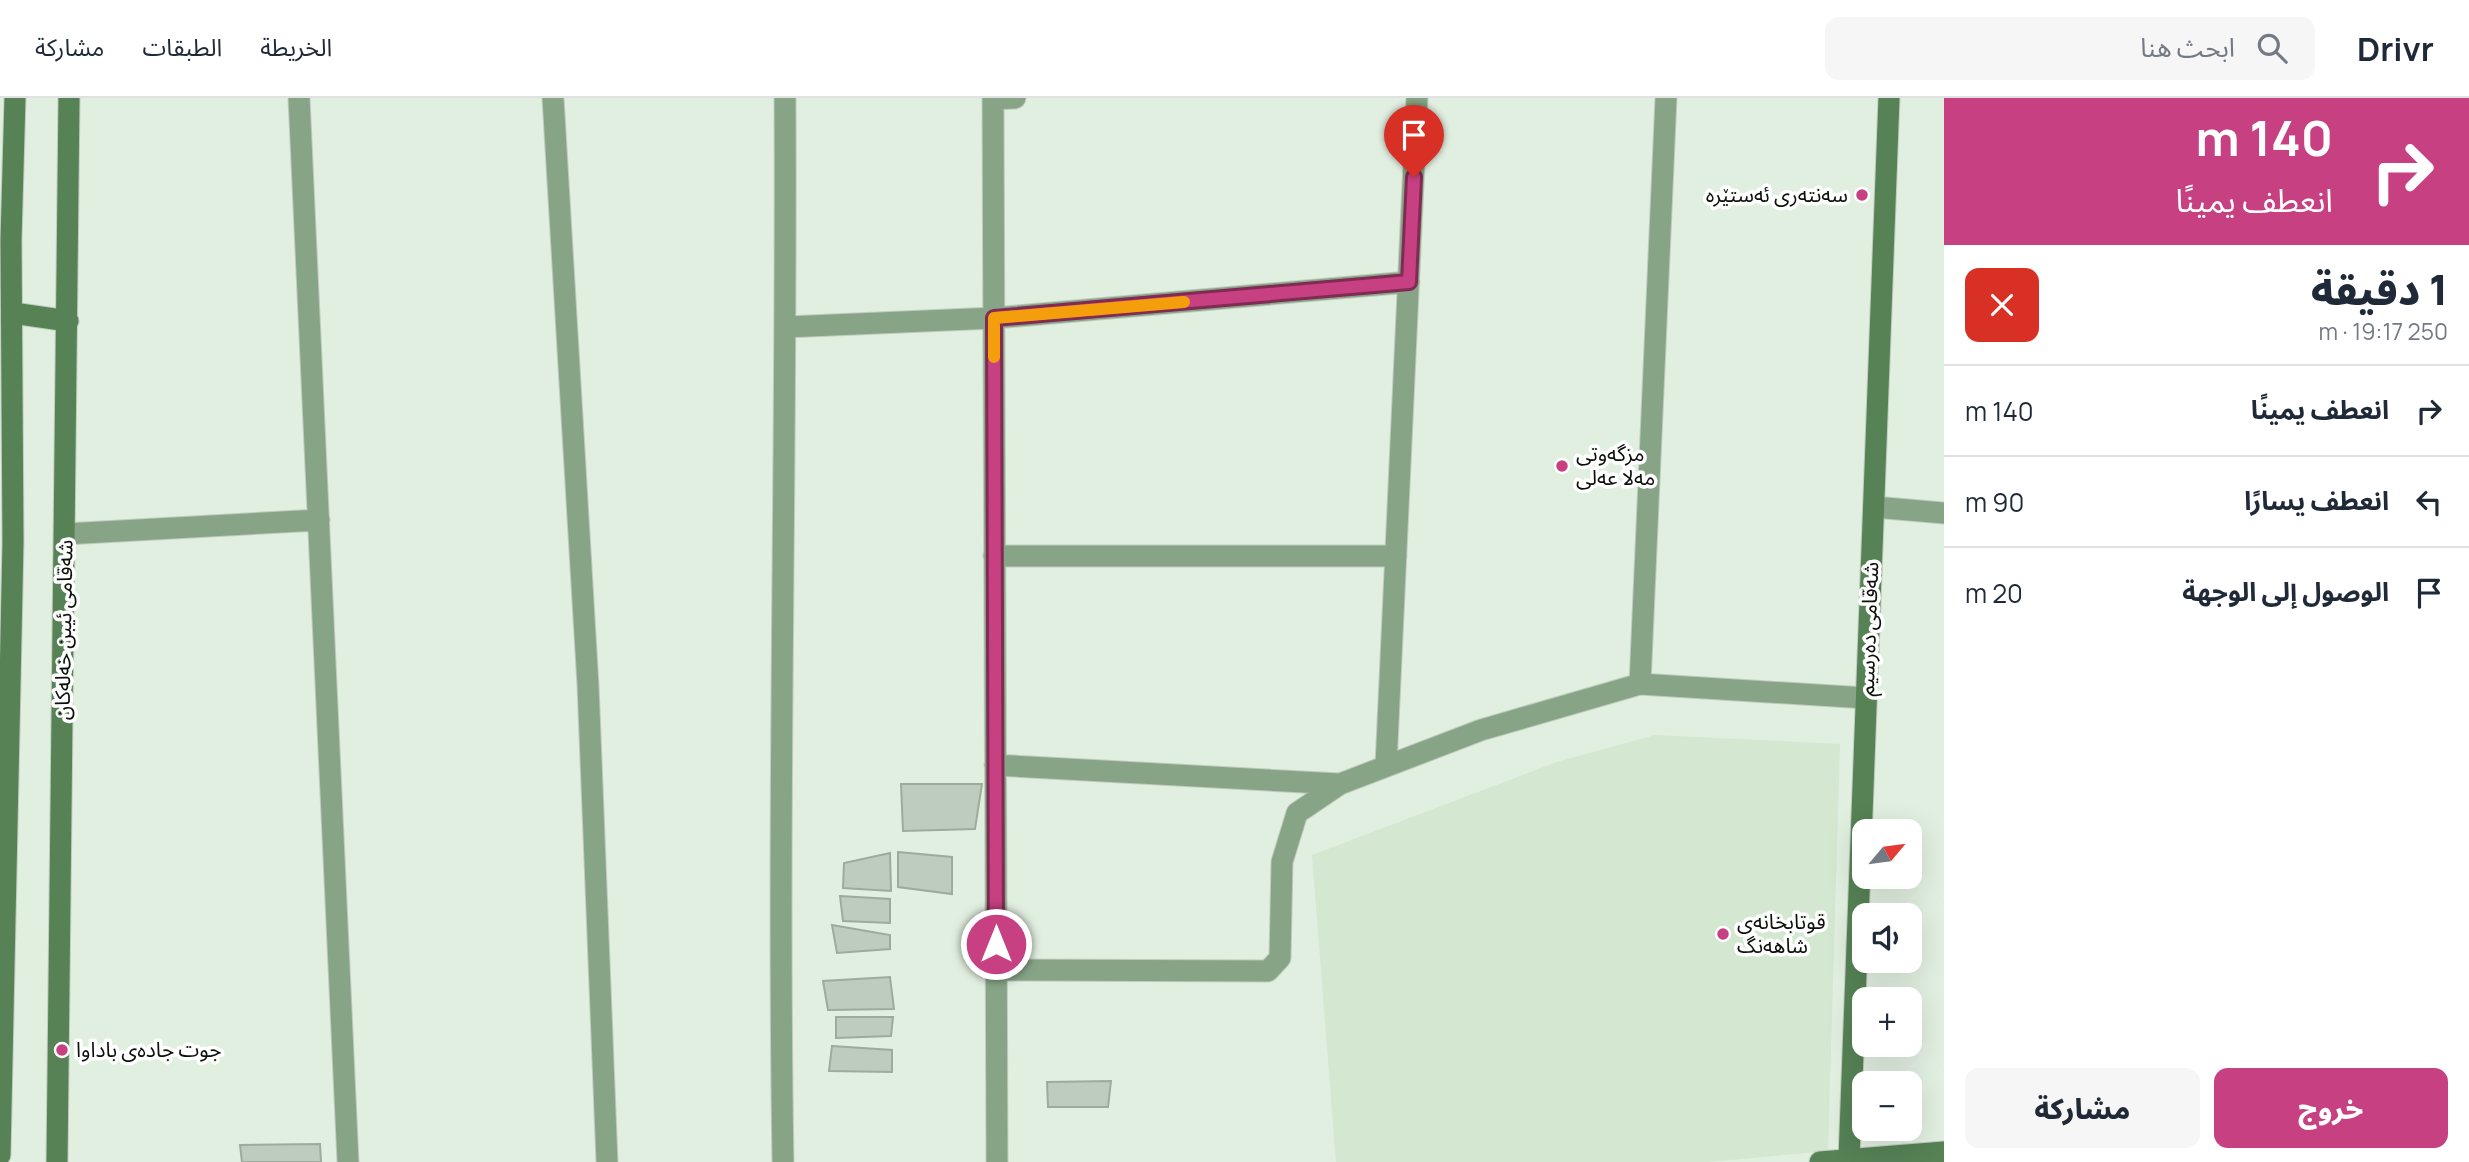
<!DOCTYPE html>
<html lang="ar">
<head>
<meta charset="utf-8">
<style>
  body { margin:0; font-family:Manrope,"Noto Sans Arabic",sans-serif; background:#f6f6f7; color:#1f2937; direction:rtl; height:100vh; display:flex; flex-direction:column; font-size:26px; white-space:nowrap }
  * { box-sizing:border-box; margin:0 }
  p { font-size:23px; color:#747a83 }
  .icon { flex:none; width:38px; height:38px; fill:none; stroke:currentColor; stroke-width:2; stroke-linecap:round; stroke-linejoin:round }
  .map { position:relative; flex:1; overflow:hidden; direction:ltr }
  .sheet { display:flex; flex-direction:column; background:#fff; width:525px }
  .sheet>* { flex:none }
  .guide { background:#c64082; color:#fff; overflow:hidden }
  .needle { width:46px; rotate:61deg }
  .controls { position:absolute; left:1852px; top:721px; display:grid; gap:14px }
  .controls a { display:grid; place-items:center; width:70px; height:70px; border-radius:14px; background:#fff; box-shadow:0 7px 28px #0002; font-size:35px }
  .pin { position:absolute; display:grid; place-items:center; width:60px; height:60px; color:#fff; margin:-72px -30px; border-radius:50% 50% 50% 0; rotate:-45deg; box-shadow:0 0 7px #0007 }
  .pin .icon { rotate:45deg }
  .me { position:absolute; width:77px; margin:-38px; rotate:0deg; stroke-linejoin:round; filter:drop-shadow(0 0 5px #0008) }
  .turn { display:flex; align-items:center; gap:24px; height:147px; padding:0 21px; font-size:32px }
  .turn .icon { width:91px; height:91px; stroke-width:2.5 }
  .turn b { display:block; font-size:49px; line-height:60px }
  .round { display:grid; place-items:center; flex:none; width:74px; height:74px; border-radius:14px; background:#f6f6f7 }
  .summary { display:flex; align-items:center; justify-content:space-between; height:119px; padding:0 21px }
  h1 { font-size:42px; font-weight:800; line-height:52px }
  .primary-button { display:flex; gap:14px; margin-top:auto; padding:14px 21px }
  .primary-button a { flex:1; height:80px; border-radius:14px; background:#c64082; color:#fff; font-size:28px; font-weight:800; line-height:80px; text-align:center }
  .primary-button a+a { background:#f6f6f7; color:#1f2937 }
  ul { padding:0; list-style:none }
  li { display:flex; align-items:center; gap:21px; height:91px; padding:0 21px; border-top:2px solid #e0e1e3 }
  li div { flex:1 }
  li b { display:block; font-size:26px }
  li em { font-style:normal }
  header { display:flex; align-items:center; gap:42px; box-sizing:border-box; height:98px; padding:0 35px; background:#fff; border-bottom:2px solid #e0e1e3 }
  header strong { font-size:33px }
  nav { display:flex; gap:38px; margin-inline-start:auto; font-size:24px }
  .search { width:490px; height:63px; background:#f6f6f7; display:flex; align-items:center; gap:18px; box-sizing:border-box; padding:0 24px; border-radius:14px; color:#747a83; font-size:26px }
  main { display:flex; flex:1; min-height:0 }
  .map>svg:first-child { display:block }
</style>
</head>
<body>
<header>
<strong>Drivr</strong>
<div class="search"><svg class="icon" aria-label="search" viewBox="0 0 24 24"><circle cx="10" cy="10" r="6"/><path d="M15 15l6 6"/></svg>ابحث هنا</div>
<nav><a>الخريطة</a><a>الطبقات</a><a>مشاركة</a></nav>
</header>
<main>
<section class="sheet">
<div class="guide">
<div class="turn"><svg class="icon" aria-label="right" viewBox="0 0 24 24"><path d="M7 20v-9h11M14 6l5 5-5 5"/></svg><div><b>140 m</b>انعطف يمينًا</div></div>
</div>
<div class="summary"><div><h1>1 دقيقة</h1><p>250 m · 19:17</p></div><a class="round" style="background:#d93025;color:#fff"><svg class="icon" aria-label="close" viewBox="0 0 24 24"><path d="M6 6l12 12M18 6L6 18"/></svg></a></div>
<ul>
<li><svg class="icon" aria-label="right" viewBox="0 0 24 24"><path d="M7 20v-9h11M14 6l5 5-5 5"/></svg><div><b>انعطف يمينًا</b></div><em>140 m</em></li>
<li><svg class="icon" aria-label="left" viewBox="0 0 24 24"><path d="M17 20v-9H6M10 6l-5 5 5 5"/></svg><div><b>انعطف يسارًا</b></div><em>90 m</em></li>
<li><svg class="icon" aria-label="arrive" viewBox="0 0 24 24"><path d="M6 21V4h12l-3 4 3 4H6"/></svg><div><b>الوصول إلى الوجهة</b></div><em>20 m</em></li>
</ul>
<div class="primary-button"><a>خروج</a><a>مشاركة</a></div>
</section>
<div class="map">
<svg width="1944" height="1064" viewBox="0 0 1944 1064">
  <rect width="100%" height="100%" fill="#e1efe0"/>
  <path fill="#d3e7d1" d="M1655,637L1840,646L1828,1053L1708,1064H1336L1312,757L1557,664Z"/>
  <path fill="#bdccbc" stroke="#9dab9c" stroke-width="2" d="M901,686H982L975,731L903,733Z
    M898,754L952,759V796L898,789Z
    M890,755L891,793L843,790L844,765Z
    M840,798L890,801V825L843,823Z
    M832,827L890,837V851L837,855Z
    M890,879L894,911L828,912L823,883Z
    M836,919H893L891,938L836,940Z
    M832,948L892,952V974L829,973Z
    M1111,983L1108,1009H1048L1047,984Z
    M320,1046L321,1064H242L240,1047Z"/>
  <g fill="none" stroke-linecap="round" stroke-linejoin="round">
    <g stroke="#bfcbbe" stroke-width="23">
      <path id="street" d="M299,0L348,1064
        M553,0L588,587L607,1064
        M993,0L997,1064
        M993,1L1015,0
        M786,229L994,220L1409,184
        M1874,409L1944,415
        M65,436L319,422
        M994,458H1396
        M1640,586L1666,0
        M995,667L1340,686L1481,632L1640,586L1866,600
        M1386,668L1417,0
        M996,872L1268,873L1280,860L1282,764L1297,715L1340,686
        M783,1064C777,709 787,355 785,0"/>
    </g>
    <g stroke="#bfcbbe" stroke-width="23">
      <path id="secondary" d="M13,215L68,223
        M0,1057L13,444L11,142L15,0
        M1849,1061L1889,0
        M57,1064L69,0
        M1820,1064L1944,1054"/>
    </g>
    <use href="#street" stroke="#87a586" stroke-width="21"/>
    <use href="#secondary" stroke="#568255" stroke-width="21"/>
  </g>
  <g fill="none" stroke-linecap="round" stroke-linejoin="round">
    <g stroke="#812a54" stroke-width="18">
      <path id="route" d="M996,846L994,220L1409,184L1414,79"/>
    </g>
    <use href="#route" stroke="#c64082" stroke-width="12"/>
    <path stroke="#f59e0b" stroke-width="12" d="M994,259V220L1184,204"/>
  </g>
  <g fill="#c64082" stroke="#fff" stroke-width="2.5">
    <circle cx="1862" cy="97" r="7"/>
    <circle cx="1562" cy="368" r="7"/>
    <circle cx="1723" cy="836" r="7"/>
    <circle cx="62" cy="952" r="7"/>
  </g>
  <g text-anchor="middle" stroke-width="7" stroke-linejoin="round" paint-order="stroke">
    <g font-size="21" fill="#0b100b" stroke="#fff" text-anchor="start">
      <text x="1848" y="104" text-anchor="end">سەنتەری ئەستێرە</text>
      <text x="1576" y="363">مزگەوتی<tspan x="1576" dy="24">مەلا عەلی</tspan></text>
      <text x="1737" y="831">قوتابخانەى<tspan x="1737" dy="24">شاهەنگ</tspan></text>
      <text x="76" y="959">جوت جادەی باداوا</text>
    </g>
    <g font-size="21" fill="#0b100b" stroke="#fff">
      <text transform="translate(1869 531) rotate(-88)" y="7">شەقامی دەرسیم</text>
      <text transform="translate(64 532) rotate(-89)" y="7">شەقامی ئیبن خەلەکان</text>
    </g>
  </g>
</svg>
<div class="controls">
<a><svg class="needle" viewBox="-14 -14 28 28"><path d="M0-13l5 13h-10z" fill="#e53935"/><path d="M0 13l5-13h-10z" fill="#747a83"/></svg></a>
<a><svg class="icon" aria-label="sound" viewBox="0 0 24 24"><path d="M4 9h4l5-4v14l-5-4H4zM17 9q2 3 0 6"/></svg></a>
<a>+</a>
<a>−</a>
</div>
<div class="pin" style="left:1414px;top:79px;background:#d93025"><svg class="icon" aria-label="arrive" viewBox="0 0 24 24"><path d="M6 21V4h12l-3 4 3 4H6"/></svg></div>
<svg class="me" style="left:996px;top:846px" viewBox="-20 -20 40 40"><circle r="17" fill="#c64082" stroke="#fff" stroke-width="3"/><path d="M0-11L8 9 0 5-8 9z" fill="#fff"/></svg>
</div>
</main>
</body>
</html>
